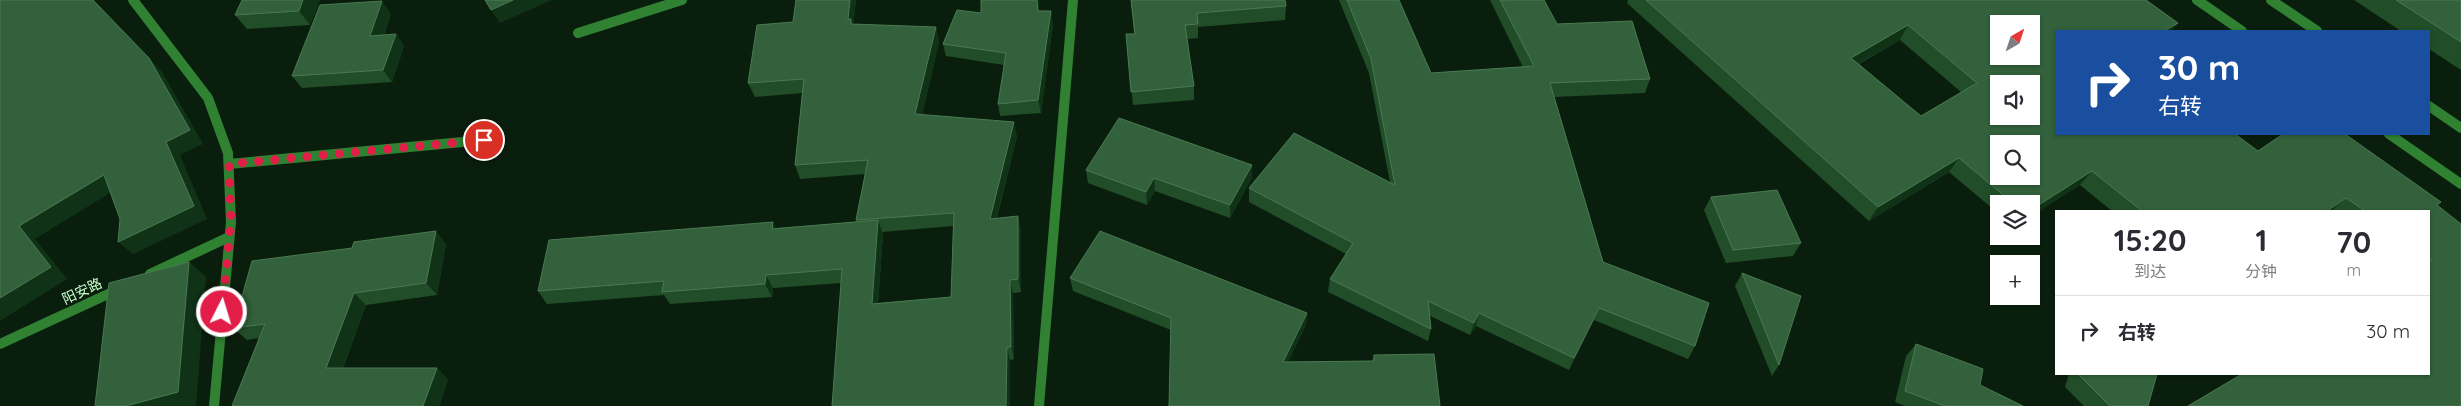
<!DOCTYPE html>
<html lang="zh">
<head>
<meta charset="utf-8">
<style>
  body { margin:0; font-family:Quicksand,"Noto Sans SC",sans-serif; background:#f2f2f3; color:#2b2b33; height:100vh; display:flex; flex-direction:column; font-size:19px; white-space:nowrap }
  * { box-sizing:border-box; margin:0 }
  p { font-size:16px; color:#7c7c81 }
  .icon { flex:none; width:28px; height:28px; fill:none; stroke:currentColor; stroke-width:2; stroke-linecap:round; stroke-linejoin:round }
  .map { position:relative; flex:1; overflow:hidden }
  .sheet { position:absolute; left:2055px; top:210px; width:375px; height:165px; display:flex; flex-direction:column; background:#fff; border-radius:0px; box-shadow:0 1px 4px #0004 }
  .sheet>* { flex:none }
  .top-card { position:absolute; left:2055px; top:30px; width:375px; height:105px; border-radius:0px; box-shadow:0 1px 4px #0004; background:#1a4fa0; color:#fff; overflow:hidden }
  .needle { width:32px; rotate:39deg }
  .controls { position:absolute; left:1990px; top:15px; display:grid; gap:10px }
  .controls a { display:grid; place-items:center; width:50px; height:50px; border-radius:0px; background:#fff; box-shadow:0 1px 4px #0004; font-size:25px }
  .pin { position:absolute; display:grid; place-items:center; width:42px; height:42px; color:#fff; margin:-21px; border:2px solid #fff; border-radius:50%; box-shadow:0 1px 5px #0007 }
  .me { position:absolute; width:55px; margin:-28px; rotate:5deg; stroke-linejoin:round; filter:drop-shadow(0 0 4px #0008) }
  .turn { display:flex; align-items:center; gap:18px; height:105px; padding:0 20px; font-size:22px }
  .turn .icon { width:65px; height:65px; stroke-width:2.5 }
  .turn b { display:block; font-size:35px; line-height:42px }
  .eta { display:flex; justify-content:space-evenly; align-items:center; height:85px; text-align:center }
  .eta b { font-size:30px; font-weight:700; line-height:35px }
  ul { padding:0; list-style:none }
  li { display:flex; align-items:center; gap:15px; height:70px; padding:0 20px; border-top:1px solid #e1e1e2 }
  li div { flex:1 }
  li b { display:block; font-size:19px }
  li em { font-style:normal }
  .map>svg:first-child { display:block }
</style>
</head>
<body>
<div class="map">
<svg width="2461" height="406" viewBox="0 0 2461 406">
  <rect width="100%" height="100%" fill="#0a1e0d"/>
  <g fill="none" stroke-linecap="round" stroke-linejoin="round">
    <path stroke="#308232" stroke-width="10" d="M133,0L208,98L228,153L231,222L214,406
      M578,33L682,0
      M229,164L484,140
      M150,274L229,237
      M0,344L119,289
      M1039,406L1073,0"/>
    <path stroke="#308232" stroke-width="10" d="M2197,0L2242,31
      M2271,0L2317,31
      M2429,106L2461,128
      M2389,134L2461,184"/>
  </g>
  <path fill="#214e29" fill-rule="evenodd" d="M320,0L310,25L247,29L235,15Z
    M796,0H856L853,24L936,27L939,42L922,115L1017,136L997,218L1021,230V292L1013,293L1014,359L1010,360V406H832L841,283L773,288L772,297L670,304L664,295L547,304L538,291L773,222L775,228L857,222L856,220L865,174L800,179L795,165L802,93L755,97L748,83L793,22ZM953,226L951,297L878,303L883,234L882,232Z
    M981,0H1039V11L1053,24L1041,113L1000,116L998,104L1004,65L946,56L943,44L981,13Z
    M1131,0H1285L1286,6L1285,20L1198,27V38L1187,39L1194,86V100L1133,105L1126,34H1134Z
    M1339,0H1399L1431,73L1523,67L1490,0H1544L1557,24L1650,79L1645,93L1554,97L1603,262L1695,346L1688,359L1594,320L1569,370L1476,326L1470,335L1430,316L1431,329L1428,341L1328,292L1330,279L1346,254L1249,202V188L1390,182L1369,73Z
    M1628,0H2146L2178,23L2171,31H2056L2258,151L2437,205L2429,374V211H2112L2080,185L2031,204H1999V214L1949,172L1869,221L1627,3ZM1900,40L1961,92L1921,116L1859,64Z
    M2354,0H2461V70L2429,49V31H2401Z
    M391,14L384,35L396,34L404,46L392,82L302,88L292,76Z
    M1086,170L1252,178L1230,218L1155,191L1147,205L1088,183Z
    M1711,197L1801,243L1793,256L1726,263L1704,210Z
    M446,244L437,295L366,305L343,368H437L448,380L439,406H232L259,338L247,340L233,328L352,248Z
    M1742,273L1779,365L1772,376L1735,286Z
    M1070,278L1307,313L1306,325L1288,362L1372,361L1374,355L1440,406L1171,330L1073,291Z
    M1916,344L1980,385L2023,406H1905L1895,402L1906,356Z
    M2069,374H2157L2148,406H2084L2065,387Z"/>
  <path fill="#103317" d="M303,0H320L310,25L299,11Z
    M513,0H552L500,23L491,10Z
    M850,0H856L853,25L856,33L848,19Z
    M1037,0H1039L1040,23L1038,11Z
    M382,1L391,14L379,48L370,36Z
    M1051,11L1053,24L1041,113L1038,100Z
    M2178,23L2171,31H2164Z
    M1908,25L1900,40L1843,72L1851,58Z
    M936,27L939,42L919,128L915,114Z
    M396,34L404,46L392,82L383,70Z
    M149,58L162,72L203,144L180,155L207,219L133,254L118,242Z
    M1014,122L1017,136L993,232L990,219Z
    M1959,158L1949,172L1869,221L1878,207Z
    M1252,165V178L1230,218V205Z
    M2092,171L2080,185L2031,217V210Z
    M104,175L118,188L35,239L67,279L0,321V298L19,226Z
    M1154,178L1155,191L1147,205L1146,192Z
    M2346,198L2331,211H2327Z
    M1018,216L1021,230V292L1018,279Z
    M878,220L883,234L877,316L872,304Z
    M773,222L779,235L772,229Z
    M436,231L446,244L437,295L426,283Z
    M189,262L206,277L196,406H126Z
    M766,275L773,288L772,297L765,284Z
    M1010,280L1013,293L1014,359L1011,347Z
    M354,293L366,305L338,380L326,368Z
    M1599,308L1594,320L1569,370L1574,358Z
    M1307,313L1306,325L1282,374L1283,362Z
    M1479,313L1476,326L1470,335L1474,323Z
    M1007,347L1010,360V406H1006Z
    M437,368L448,380L439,406H423Z"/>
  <path fill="#32613b" stroke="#4a7a52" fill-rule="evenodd" d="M0,0H93L149,58L190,130L166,142L194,206L118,242L120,219L104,175L19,226L51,267L0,298Z
    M242,0H303L299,11L235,15Z
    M485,0H513L491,10Z
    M796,0H850L848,19H851V24L936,27L915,114L1014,122L990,219L1018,216V279L1010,280L1011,347H1007L1006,406H832L842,269L766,275L765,284L662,292L664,281L538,291L549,240L773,222L772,229L878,220L872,304L951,297L954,213L856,220L868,160L795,165L804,79L748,83L757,25L793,22Z
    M981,0H1037L1038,11H1051L1038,100L998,104L1006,53L943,44L957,10L981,13Z
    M1131,0H1285L1286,6L1197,13L1198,24L1185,25L1194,86L1131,92L1126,34H1135Z
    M1347,0H1399L1431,73L1534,66L1500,0H1544L1557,24L1632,21L1650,79L1550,83L1603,262L1709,303L1695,346L1599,308L1574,358L1479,313L1474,323L1428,301L1431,329L1330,279L1353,243L1249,188L1294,133L1395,185L1371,59Z
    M1646,0H2146L2178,23L2164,31H2056V134H2235L2258,151L2283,134H2345L2441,202L2437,205L2461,224V406H2188L2242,374H2429V263L2432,260L2429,258V211H2365L2346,198L2327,211H2142L2092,171L2031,210V204H2014L1959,158L1878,207ZM1999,24H2031V56H1999ZM1908,25L1977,83L1921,116L1851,58ZM1999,84H2031V116H1999ZM1999,144H2031V176H1999Z
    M2396,0H2461V42Z
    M382,1L370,36L396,34L383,70L292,76L320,5Z
    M1119,118L1252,165L1230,205L1154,178L1146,192L1086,170Z
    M1777,190L1801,243L1733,250L1711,197Z
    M436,231L426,283L354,293L326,368H437L423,406H232L265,324L233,328L252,261L352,248L354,242Z
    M1100,231L1307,313L1283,362L1374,361V355L1434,354L1440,406H1169L1171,318L1070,278Z
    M189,262L178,392L126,406H95L109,283Z
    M1742,273L1801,296L1779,365Z
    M1916,344L1983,369L1980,385L2023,406H1945L1905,391Z
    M2078,374H2157L2148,406H2110Z"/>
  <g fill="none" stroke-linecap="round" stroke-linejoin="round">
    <path stroke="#e11d48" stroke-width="9" stroke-dasharray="0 16.2" d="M222,312L231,222L229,164L484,140"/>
  </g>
  <g text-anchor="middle" stroke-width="5" stroke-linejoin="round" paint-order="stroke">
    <g font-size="14" fill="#c7ffcd" stroke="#0a1e0d">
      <text transform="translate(82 291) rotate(-25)" y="5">阳安路</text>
    </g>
  </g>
</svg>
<div class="controls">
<a><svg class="needle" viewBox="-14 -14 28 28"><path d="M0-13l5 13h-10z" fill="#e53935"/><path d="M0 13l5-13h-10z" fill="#7c7c81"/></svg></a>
<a><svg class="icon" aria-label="sound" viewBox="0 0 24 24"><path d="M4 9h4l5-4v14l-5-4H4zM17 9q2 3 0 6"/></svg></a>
<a><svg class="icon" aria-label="search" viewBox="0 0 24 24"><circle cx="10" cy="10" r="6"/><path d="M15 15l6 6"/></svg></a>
<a><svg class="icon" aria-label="layers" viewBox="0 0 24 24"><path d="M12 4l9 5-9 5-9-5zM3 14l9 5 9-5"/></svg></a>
<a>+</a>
</div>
<div class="pin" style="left:484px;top:140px;background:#d93025"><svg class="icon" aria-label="arrive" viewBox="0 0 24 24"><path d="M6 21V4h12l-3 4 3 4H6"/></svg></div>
<svg class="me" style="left:222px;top:312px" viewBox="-20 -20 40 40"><circle r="17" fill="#e11d48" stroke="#fff" stroke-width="3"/><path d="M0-11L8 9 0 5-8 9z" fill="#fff"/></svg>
<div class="top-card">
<div class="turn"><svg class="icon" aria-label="right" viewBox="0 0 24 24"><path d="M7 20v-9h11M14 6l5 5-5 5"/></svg><div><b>30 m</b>右转</div></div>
</div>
<section class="sheet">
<div class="eta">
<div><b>15:20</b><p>到达</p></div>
<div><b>1</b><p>分钟</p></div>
<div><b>70</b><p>m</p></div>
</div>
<ul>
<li><svg class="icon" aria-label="right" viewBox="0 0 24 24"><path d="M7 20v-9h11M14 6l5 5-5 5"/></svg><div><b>右转</b></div><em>30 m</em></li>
</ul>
</section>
</div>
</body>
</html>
